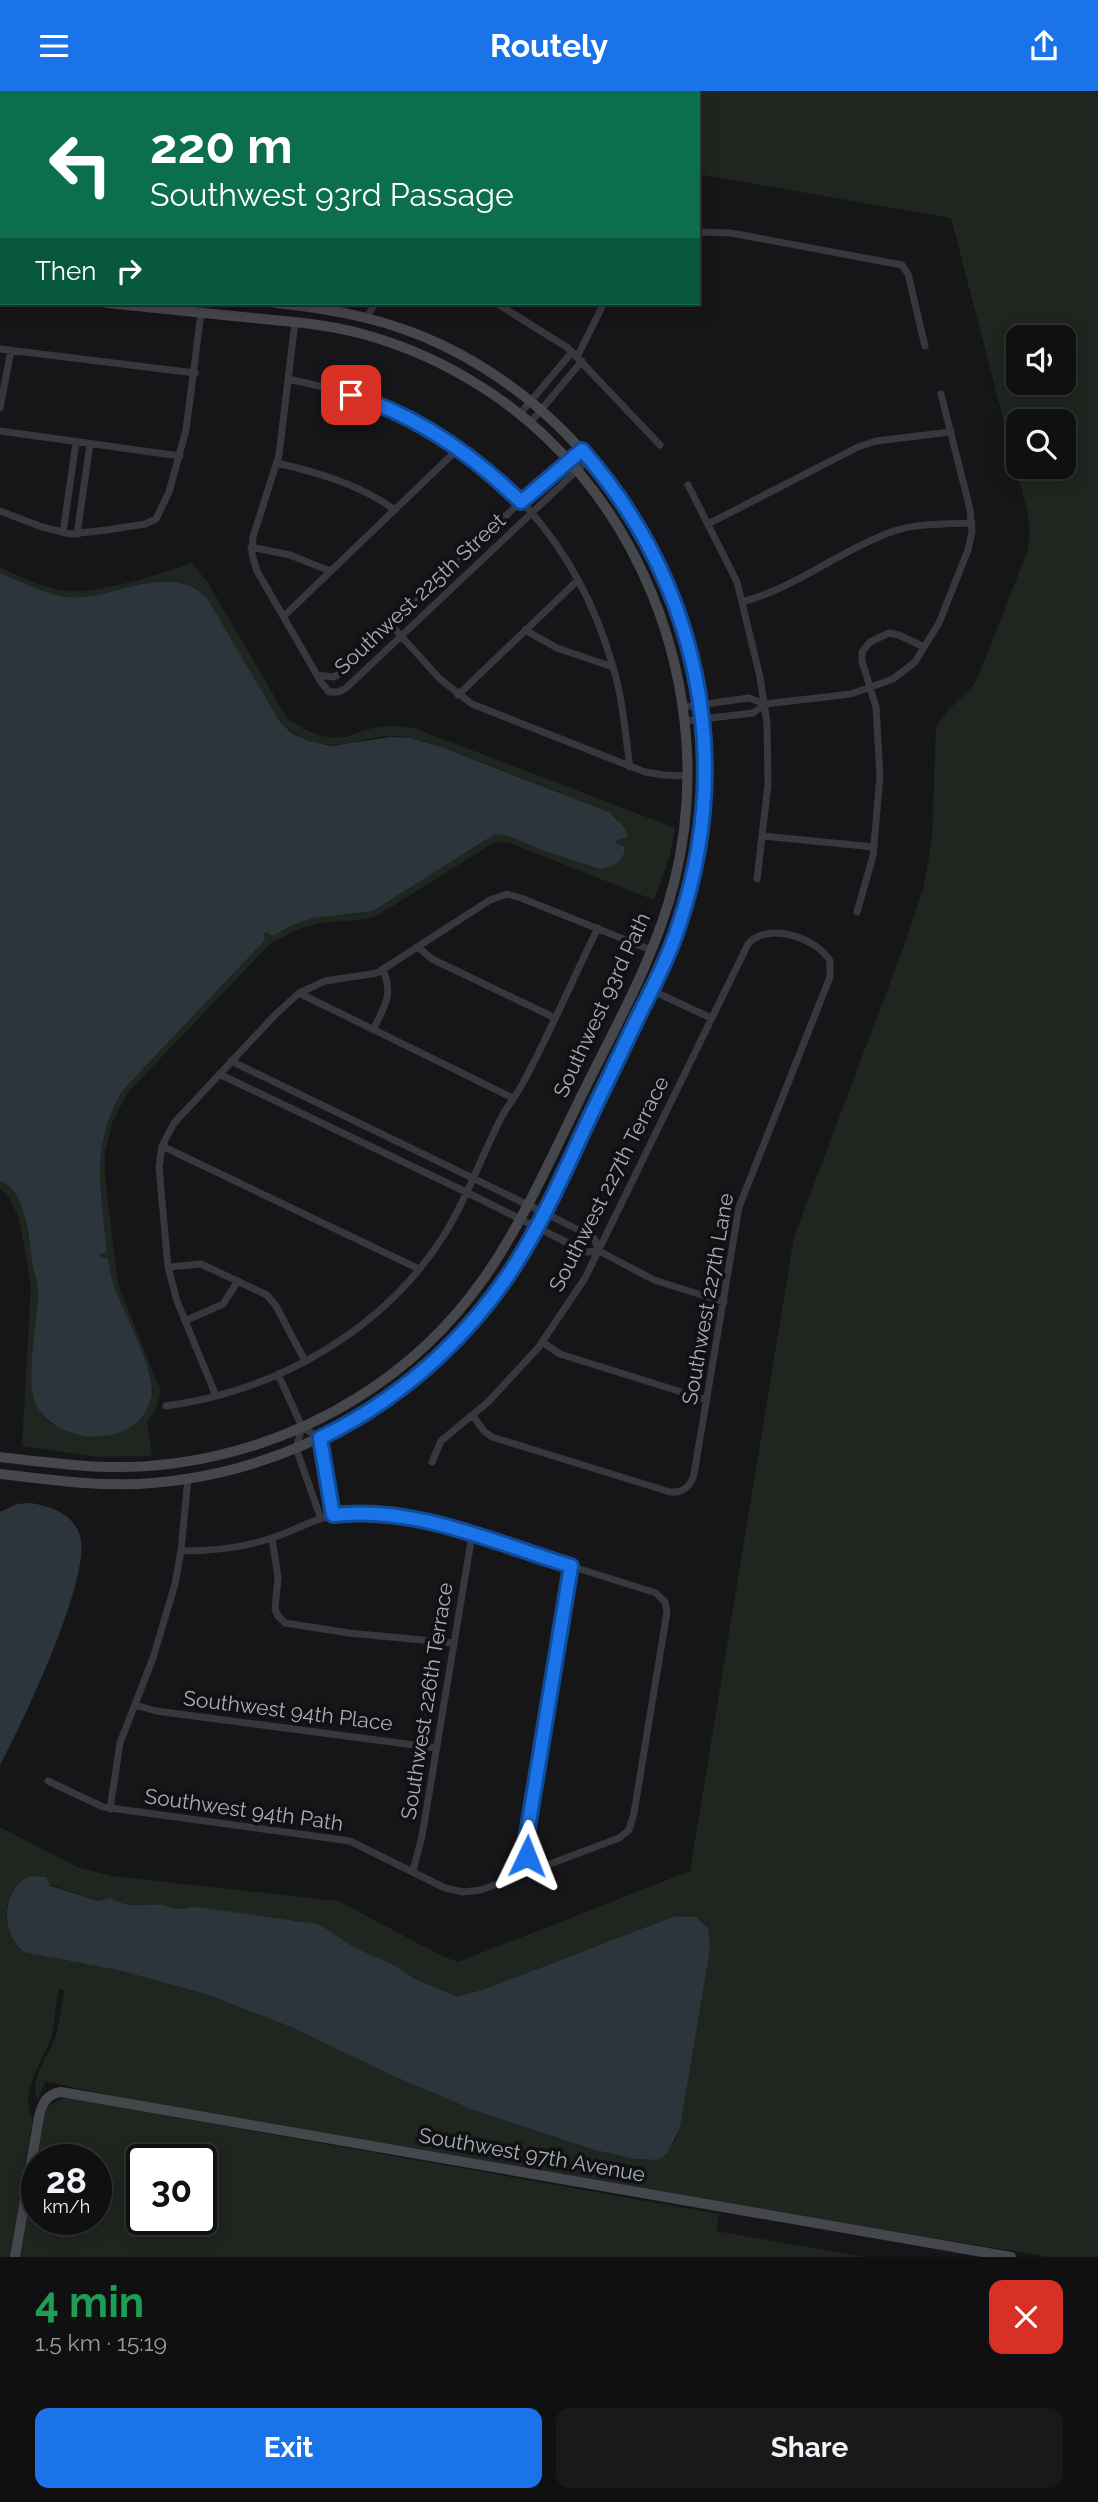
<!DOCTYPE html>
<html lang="en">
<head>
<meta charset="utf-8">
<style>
  body { margin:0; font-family:Raleway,sans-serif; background:#19191b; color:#f1f3f6; height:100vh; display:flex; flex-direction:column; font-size:26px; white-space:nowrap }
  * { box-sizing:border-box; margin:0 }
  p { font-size:23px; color:#9c9d9f }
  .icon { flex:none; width:38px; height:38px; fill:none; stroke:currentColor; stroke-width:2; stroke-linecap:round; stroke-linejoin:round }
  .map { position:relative; height:2166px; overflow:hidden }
  .side { display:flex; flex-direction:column; background:#101012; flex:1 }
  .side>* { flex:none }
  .guide { position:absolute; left:0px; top:0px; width:700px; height:214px; box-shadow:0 4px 18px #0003,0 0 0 2px #303032; background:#0b6e4f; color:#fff; overflow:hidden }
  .tools { position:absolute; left:1006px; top:234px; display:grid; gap:14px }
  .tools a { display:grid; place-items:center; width:70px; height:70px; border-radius:14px; background:#101012; box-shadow:0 4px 18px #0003,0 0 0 2px #303032; font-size:35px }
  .speed { position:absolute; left:21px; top:2053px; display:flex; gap:14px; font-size:35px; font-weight:700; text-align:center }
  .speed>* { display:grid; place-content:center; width:91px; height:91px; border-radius:50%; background:#101012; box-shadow:0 4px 18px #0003,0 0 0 2px #303032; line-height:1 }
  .speed small { font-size:18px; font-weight:400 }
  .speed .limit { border:4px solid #111; border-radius:10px; background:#fff; color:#111 }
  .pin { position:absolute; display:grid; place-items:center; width:60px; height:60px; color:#fff; margin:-30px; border-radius:14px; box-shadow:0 4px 10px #0006 }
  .me { position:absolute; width:77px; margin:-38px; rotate:2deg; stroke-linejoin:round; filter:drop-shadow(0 0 5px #0008) }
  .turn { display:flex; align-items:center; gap:24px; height:147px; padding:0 35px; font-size:32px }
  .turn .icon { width:91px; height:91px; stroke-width:2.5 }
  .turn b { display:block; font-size:49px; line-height:60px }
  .then { display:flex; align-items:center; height:66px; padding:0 35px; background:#0003; gap:14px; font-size:26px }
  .round { display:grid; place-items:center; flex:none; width:74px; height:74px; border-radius:14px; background:#19191b }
  .headline { display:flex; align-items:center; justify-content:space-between; height:119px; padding:0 35px }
  h1 { font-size:42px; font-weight:700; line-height:52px; color:#1e9e55 }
  .action { display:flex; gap:14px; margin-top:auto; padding:14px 35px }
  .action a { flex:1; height:80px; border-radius:14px; background:#1a73e8; color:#fff; font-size:28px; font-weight:700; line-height:80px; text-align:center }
  .action a+a { background:#19191b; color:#f1f3f6 }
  header { display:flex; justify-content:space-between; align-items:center; height:91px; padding:0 35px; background:#1a73e8; color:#fff; font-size:32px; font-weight:700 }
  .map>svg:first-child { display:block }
</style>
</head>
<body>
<header><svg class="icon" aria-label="menu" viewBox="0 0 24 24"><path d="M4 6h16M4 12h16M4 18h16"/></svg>Routely<svg class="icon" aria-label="share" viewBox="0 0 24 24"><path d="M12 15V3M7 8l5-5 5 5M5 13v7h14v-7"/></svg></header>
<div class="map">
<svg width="1098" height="2166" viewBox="0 0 1098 2166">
  <rect width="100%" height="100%" fill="#161618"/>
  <path fill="#1e261f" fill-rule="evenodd" d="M366,0H1098V2166H1050L695,2108L117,2006L45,1990L38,2009C27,1990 50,1963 56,1945C60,1930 61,1915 65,1900L59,1898C55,1913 56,1928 52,1943C46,1967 17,2001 33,2027L10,2166H0V1736L77,1776L111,1785L338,1810L442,1865L458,1871L690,1780L794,1146L905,852L924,795L932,748L936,637C944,618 965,607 976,590L1027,462L1030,443L1028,423L951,127L698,83V2H366ZM1018,247H1064V292H1018ZM1018,331H1064V376H1018ZM36,1785L46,1786L49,1793L98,1810L108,1808L117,1812L145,1816L158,1814L176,1818L186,1816L302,1830L322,1835L357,1858L457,1907L485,1898L675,1825L685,1824L710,1859L680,2037L675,2050L657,2069L635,2068L595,2059L471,2018L391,1984L291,1936L206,1903L118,1879L20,1859C0,1836 0,1792 36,1785Z
    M192,472L208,492L287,627C305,640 325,651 348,645C355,643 362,639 369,638C384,634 399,635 414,637L675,737L670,764L654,809L510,752L495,751L378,824C358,833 336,828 316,833C298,837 284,845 269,854L128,1001L113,1030L105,1061V1085L118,1193L161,1301L155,1320L147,1331L152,1365L98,1366L22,1355L31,1195L19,1127L7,1103L0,1098V1090L14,1100L23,1117L38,1199L32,1299C34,1315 41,1323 51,1333L153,1300L150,1283L113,1195L108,1167H100V1163L107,1160C101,1099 90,1057 122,1000L265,849L264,843L266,841L273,845L292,834L314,827L373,820L495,743L511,746L539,758L600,778L625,760V756L616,752L617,748L628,746L617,728L608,721C564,703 519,685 473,668C454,661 433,652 412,647C359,637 332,677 280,631L207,507C169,468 111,511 66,506C44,503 21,490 0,482V477C21,485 44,498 66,500C101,503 159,483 192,472Z
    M60,2008H73L719,2123L716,2140L865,2166H20L43,2027L49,2015ZM37,2068H96V2128H37ZM142,2068H201V2128H142Z"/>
  <path fill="#2c353c" d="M0,482C21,490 44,503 66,506C111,511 169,468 207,507L280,631L293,643L309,650L331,655L390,646L411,647L441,656L609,721L625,737L628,746L617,749L616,752L625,756C624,770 613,777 600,778L539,758L511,746L495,743L373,820L314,827L292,834L273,845L266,841L264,843L265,849L122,1000C90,1057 101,1099 107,1161L100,1163L101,1167H108C110,1177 111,1188 115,1198C124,1223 158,1283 151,1307C138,1358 62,1356 37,1316C24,1296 38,1228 38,1201C38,1192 34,1183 33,1175C29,1152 28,1124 16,1103C12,1097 6,1093 0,1090Z
    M31,1412C51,1416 70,1421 79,1442C96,1478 21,1636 0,1674V1421L17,1413Z
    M32,1785L46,1786L51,1795L98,1810L111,1807C129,1818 141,1813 161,1814C167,1814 172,1818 178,1818C183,1817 189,1816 195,1816L312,1832L322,1835L357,1858L390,1872L414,1887L457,1906L485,1898L675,1825L696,1826L708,1837L710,1859L680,2037L667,2063L657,2069L635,2068L595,2059L471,2018L391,1984L291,1936L206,1903L118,1879L24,1861C0,1844 0,1795 32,1785Z"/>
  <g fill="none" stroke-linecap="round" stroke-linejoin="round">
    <path stroke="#37383d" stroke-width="7" d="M184,0L186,2
      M17,2V0
      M122,2V0
      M0,106H2
      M698,141L731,142L902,174L908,183L925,255
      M0,144L2,129
      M0,210V193
      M496,212L568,257L660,354
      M367,226L375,212
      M295,231L279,364L253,446L252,463L257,480L321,591L329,601H338L345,598L589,368
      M0,258L195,282
      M577,266L604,212
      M288,288C448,320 568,416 613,576C623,608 625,642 630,676
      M0,317L11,259
      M519,324L572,261
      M530,332L582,270
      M0,340L180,365
      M277,372C319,382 359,393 395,419
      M688,394L737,491L760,586L767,632L768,693L757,788
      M0,420L42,436L71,443L107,439L145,433L156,428L169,401L186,339L201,222
      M708,433L858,356L876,350L951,341
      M63,442L76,351
      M77,443L90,353
      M251,456L290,464L330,480
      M742,511C795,497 839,460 891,441C915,432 946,433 972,432
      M284,525L459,357
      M392,535L440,588L472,613L645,681L664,684L688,685
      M525,539L557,557L613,576
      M318,584L333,586L342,582L537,395L582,359
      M458,604L578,489
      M684,616L749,607L765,613L851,603L893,588L915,571L939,532L968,459L972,441L970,418L941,303
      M686,630L753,622L765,613
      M763,745L874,756
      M857,821L873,765L880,685L876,616L862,570V561L870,551L889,542L899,544L924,556
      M418,856L432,868L555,927
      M651,899L711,927
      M299,902L513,1007
      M373,939C384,916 394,904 383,879
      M231,970L557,1128L594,1147L599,1160
      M219,983L466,1101L586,1161L599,1160L654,1189L724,1211
      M162,1055L419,1178
      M168,1176L201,1173L267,1204L276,1215L305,1270
      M185,1230L223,1213L238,1190
      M542,1251L560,1263L707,1309
      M278,1283L302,1336
      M216,1305L177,1210L168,1176L159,1076L162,1055L174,1032L275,924L299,902L325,890L377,882L490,809L507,803L521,807L651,859
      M166,1315C278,1300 386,1238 446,1141C467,1106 481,1067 499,1031C506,1016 517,1004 524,990C551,940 573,887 598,837
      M302,1336L320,1347L333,1424
      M302,1336L296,1357L321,1428
      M432,1371L441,1350L488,1311L538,1257L585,1187L748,853C768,830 817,847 830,870V886L739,1116L694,1383C691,1395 683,1402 670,1401L492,1346L484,1340L473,1325
      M272,1447L278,1486L275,1518L278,1525L285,1532L349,1542L454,1552
      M135,1614L156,1620L437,1657
      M48,1690L103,1716L350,1750L445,1797L463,1801L481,1799L619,1747L629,1739L634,1722L667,1521L665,1511L656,1502L440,1434C405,1425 369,1417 333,1424C312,1429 293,1440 272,1447C243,1457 212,1460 181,1460
      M110,1718L120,1652L153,1567L175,1493L181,1460L188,1387
      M413,1780L422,1745L472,1444
      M532,1780L526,1761V1749L571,1475"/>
    <path stroke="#45474d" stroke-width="10" d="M0,179L2,180
      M0,198H2
      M0,1366C35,1370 71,1375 107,1376C194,1378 283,1353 357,1307C477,1233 518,1136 576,1016C611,943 654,871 674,792C722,602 639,386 467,287C433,267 397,252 359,242C321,232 282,230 243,226C198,221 153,217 107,212
      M0,1383C46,1388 91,1395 137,1393C289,1385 430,1305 513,1178C550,1122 575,1058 604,998C644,915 688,834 701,742C728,545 623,342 444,255C391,229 335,218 276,212
      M15,2166L39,2026C42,2013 46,2003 61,2001L1011,2166"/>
  </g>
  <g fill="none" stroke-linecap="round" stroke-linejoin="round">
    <g stroke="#114b97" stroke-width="18">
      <path id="route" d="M351,304C417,324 472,363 521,411L582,359C698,492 735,666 679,834C669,865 654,894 639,924C623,958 606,993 589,1028C570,1068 553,1109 531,1147C483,1234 409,1304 320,1347L333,1424C414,1414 495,1452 571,1475L526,1749L527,1765"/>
    </g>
    <use href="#route" stroke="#1a73e8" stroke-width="12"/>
  </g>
  <g text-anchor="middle" stroke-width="7" stroke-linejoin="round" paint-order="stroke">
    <g font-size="21" fill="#a8adb8" stroke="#111113">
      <text transform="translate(420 503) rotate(-43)" y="7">Southwest 225th Street</text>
      <text transform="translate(602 914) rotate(-65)" y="7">Southwest 93rd Path</text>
      <text transform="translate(609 1093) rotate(-63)" y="7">Southwest 227th Terrace</text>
      <text transform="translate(708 1208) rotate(-80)" y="7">Southwest 227th Lane</text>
      <text transform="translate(427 1610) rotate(-81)" y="7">Southwest 226th Terrace</text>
      <text transform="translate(288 1620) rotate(7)" y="7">Southwest 94th Place</text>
      <text transform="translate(244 1719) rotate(8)" y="7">Southwest 94th Path</text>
      <text transform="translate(532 2064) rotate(10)" y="7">Southwest 97th Avenue</text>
    </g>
  </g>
</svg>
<div class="tools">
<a><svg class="icon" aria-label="sound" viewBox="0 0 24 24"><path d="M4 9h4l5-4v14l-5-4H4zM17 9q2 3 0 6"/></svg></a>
<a><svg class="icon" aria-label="search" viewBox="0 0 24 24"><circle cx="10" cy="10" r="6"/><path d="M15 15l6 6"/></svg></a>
</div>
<div class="speed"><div>28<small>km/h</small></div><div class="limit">30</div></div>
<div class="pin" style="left:351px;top:304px;background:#d93025"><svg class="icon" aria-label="arrive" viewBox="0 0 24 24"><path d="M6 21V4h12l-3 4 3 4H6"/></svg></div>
<svg class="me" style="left:527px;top:1765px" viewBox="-20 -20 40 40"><path d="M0-17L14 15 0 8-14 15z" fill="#1a73e8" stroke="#fff" stroke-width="4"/></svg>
<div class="guide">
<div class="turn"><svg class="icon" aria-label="left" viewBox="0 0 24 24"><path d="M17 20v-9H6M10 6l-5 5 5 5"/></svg><div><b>220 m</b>Southwest 93rd Passage</div></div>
<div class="then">Then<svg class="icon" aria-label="right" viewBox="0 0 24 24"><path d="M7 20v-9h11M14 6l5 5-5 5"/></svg></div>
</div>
</div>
<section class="side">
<div class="headline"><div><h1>4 min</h1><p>1.5 km · 15:19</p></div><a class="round" style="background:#d93025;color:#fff"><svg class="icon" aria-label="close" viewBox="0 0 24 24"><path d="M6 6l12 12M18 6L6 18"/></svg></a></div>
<div class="action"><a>Exit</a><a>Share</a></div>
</section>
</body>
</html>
